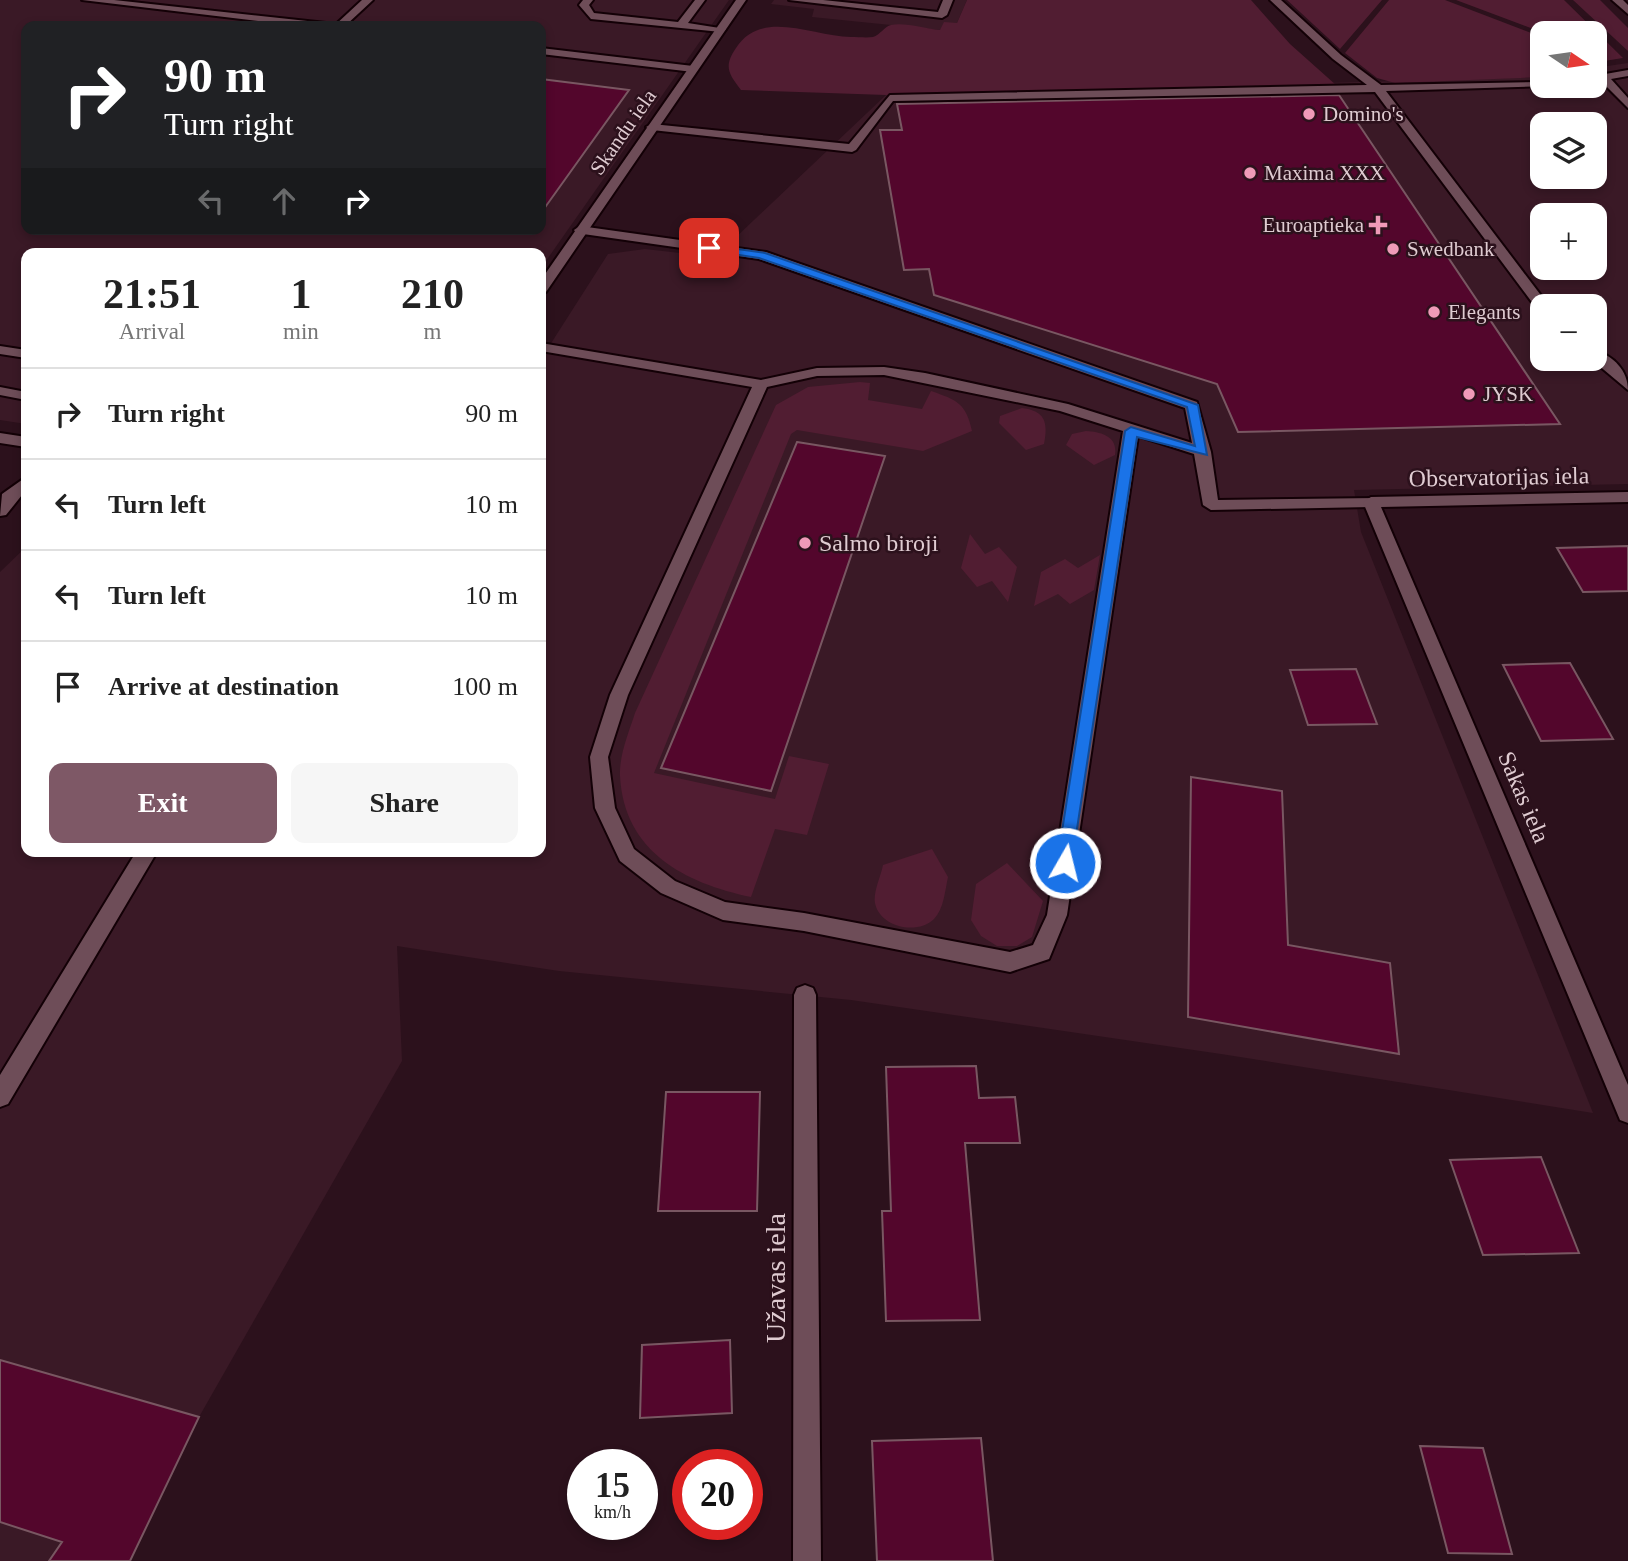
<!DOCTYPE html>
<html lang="en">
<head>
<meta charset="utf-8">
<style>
  body { margin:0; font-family:"Times New Roman",serif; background:#f6f6f6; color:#222; height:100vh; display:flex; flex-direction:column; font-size:26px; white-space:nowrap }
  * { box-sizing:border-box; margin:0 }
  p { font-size:23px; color:#767676 }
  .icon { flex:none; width:38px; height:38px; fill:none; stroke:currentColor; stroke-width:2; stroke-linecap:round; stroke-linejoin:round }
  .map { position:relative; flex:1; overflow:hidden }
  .panel { position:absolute; left:21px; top:248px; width:525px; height:609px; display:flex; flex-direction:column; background:#fff; border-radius:14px; box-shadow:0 4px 10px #0003 }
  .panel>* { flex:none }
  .banner { position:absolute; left:21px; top:21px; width:525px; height:214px; border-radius:14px; box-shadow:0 4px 10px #0003; background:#202124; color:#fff; overflow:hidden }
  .needle { width:46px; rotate:103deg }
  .fabs { position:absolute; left:1530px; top:21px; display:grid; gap:14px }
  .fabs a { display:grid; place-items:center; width:77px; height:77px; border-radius:14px; background:#fff; box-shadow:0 4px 10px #0003; font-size:35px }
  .speed { position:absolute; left:567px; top:1449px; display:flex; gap:14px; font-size:35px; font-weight:700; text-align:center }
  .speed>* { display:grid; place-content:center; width:91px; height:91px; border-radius:50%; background:#fff; box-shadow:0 4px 10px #0003; line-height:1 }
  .speed small { font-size:18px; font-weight:400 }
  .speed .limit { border:10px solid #d22; background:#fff; color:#111 }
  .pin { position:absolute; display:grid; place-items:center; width:60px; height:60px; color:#fff; margin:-30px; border-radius:14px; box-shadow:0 4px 10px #0006 }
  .me { position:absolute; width:77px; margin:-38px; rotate:8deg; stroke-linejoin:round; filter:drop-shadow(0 0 5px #0008) }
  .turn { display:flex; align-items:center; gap:24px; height:147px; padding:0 28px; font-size:32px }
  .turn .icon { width:91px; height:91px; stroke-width:2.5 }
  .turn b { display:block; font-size:49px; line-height:60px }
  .lanes { display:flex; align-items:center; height:66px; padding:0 28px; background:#0003; justify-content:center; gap:35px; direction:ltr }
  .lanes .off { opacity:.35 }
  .eta { display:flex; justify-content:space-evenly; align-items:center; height:119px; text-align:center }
  .eta b { font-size:42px; font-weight:700; line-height:49px }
  .cta { display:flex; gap:14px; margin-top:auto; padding:14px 28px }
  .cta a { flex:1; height:80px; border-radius:14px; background:#7e5866; color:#fff; font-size:28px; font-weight:700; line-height:80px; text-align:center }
  .cta a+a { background:#f6f6f6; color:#222 }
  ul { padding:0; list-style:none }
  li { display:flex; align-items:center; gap:21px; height:91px; padding:0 28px; border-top:2px solid #e0e0e0 }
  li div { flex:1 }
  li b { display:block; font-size:26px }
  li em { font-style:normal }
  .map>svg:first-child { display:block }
</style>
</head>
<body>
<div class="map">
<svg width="1628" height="1561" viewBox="0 0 1628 1561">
  <rect width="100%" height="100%" fill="#2c111c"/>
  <path fill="#3a1926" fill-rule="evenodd" d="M0,0H729L541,268V254H26V424L0,420ZM26,26H541V229H26Z
    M774,0H967L957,23L940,30L812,17L814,9L771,4Z
    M1628,63V484L1354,490L1361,532L1593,1113L1221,1054L851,1000L559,971L397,946L402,1061L199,1417L130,1561H0V572L26,547V852H541V359L608,254L645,249L715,257L886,95L1542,77V86H1594V68ZM1542,124H1594V177H1542ZM1542,215H1594V268H1542ZM1542,306H1594V359H1542Z"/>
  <path fill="#511d32" d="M967,0H1251L1290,44L1336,85L886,95L741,90C729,74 723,67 736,48C761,8 814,37 851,37C858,37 867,38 873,37C880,35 885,26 891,25C905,22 926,29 940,30L944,22L957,23Z
    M1287,0H1382L1340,49Z
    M1389,0H1445L1542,37V77L1395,83L1377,78L1345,53Z
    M1456,0H1564L1623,58L1604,61L1594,58V33H1544Z
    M1573,0H1600L1628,28V51Z
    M860,382L870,383L868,400L922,409L931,391C957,400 966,403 972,431L923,451L797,430L791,434L654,773L775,799L789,756L829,764L807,835L775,829L751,897C685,883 624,852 620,776C619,755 629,732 635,713L776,405L808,387Z
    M1022,408C1046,411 1048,423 1044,444L1026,450L999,423L1000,416Z
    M1086,431C1101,432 1118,436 1115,455L1094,465L1066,445L1072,434Z
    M970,534L985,554L999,547L1017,567L1008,602L992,581L977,587L961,568Z
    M1100,555L1094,590L1070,604L1058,594L1034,606L1041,572L1065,559L1078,568Z
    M932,849L948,877C945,890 944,909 934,919C918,935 880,928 875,903C873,892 881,876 883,865Z
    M1007,863L1043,901L1032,937L1017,946H997L981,936L971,920L976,884Z"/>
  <path fill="#53062c" stroke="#795762" stroke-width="2" d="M541,79L629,90L541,213Z
    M1339,95L1560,424L1238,432L1217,384L934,295L929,269L904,270L880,130H902L897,104Z
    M797,442L885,456L771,791L661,768Z
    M1628,546V591L1583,592L1557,548Z
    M1570,663L1613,739L1541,741L1503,665Z
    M1356,669L1377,724L1308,725L1290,670Z
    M1191,777L1282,791L1288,945L1390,963L1399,1054L1188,1017Z
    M976,1066L979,1098L1015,1097L1020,1143H965L980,1320L886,1321L882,1211H891L886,1067Z
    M666,1092H760L757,1211H658Z
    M1541,1157L1579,1253L1483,1255L1450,1160Z
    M730,1340L732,1413L640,1418L642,1345Z
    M0,1360L199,1417L130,1561H49L62,1542L0,1522Z
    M981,1438L993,1561H877L872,1441Z
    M1420,1446L1483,1448L1512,1554L1448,1553Z"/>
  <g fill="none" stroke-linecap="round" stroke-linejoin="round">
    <g stroke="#130006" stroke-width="4">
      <path id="service" d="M82,0H114L326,23L331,26H300Z
        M362,0H373L345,26H334Z
        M583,0H593L589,5L594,13L678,22L695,0H705L688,23L726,29L721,32L591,19L579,5Z
        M789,0H823L938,12L943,0H953L947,15L942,18Z
        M1270,0H1281L1341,55L1381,85L1542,82V86H1547L1386,91L1549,306L1537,309L1375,92L893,101L856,150L852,152L652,130L646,127L652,124L849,144L890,95L1367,85L1333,59Z
        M541,48L693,66L698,69L693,72L541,54Z
        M1628,70V76L1611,79L1628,98V108L1601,81L1594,82V76Z
        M580,226L766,252L1197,402L1211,452L1218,500L1377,498V506L1371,507L1211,510L1203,505L1194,454L1138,436L1067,915L1049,959L1010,972L804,931L723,920L661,893L620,861L595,808L590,757L610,695L752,387L541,351V343L761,380L817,368L884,367L925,373L1068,404L1192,443L1185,408L759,259L576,233L574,230ZM884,375L1060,411L1123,431L1047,915L1033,945L1010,952L804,913L725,902L675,881L634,849L615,808L608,757L628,695L767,387L817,376Z
        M0,346L26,350V358L0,354Z
        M1594,350C1614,356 1628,371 1628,390L1591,359H1594Z
        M0,387L26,392V400L0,395Z
        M0,433L26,437V447L0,443Z
        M136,852H157L8,1104L0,1107V1075Z"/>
    </g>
    <g stroke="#130006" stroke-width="4">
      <path id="minor" d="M736,0H746L546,292L541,293V280Z
        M26,477V490L6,515L0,516L2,494Z
        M1628,492V502L1381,507L1628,1085V1123L1620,1120L1363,502L1371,497Z
        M805,985L813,988L816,995L821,1561H793L794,995L797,988Z"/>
    </g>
    <g stroke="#130006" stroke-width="4">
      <path id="tertiary" d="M1612,0H1623L1628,5V14Z"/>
    </g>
    <use href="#service" fill="#6e4d58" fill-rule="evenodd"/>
    <use href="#minor" fill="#6e4d58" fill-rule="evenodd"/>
    <use href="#tertiary" fill="#6e4d58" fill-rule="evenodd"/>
  </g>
  <path fill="#1a73e8" stroke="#114b97" stroke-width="2" d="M709,245L765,253L1198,405L1207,455L1137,437L1071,868H1059L1057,863L1125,431L1131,427L1195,446L1187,407L759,258L706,250L704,248Z"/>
  <g fill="#ef9ab8" stroke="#2c111c" stroke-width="2.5">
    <circle cx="1309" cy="114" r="7"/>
    <circle cx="1250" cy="173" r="7"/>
    <path d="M1374.5 214.5h7v7h7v7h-7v7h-7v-7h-7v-7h7z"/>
    <circle cx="1393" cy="249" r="7"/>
    <circle cx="1434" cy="312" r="7"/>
    <circle cx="1469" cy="394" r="7"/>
    <circle cx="805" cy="543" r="7"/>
  </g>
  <g text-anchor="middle" stroke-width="5" stroke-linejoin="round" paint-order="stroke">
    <g font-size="21" fill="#dfcbd1" stroke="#2c111c" text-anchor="start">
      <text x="1323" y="121">Domino's</text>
      <text x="1264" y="180">Maxima XXX</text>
      <text x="1364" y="232" text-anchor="end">Euroaptieka</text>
      <text x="1407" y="256">Swedbank</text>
      <text x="1448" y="319">Elegants</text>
      <text x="1483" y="401">JYSK</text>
    </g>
    <g font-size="21" fill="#dfcbd1" stroke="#2c111c">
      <text transform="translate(623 132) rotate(-55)" y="7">Skandu iela</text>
    </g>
    <g font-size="24" fill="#dfcbd1" stroke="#2c111c">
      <text transform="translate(1499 477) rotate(-1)" y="8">Observatorijas iela</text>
      <text transform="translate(1524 797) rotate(67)" y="8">Sakas iela</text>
    </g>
    <g font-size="24" fill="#dfcbd1" stroke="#2c111c" text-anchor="start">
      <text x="819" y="551">Salmo biroji</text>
    </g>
    <g font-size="28" fill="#dfcbd1" stroke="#2c111c">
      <text transform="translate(775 1278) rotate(-90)" y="10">Užavas iela</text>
    </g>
  </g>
</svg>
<div class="fabs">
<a><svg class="needle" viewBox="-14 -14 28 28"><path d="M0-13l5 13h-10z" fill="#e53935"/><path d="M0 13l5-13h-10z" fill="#767676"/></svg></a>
<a><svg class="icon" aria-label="layers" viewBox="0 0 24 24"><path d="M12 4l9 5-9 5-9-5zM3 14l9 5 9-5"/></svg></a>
<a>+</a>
<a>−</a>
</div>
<div class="speed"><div>15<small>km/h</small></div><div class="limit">20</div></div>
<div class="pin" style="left:709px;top:248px;background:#d93025"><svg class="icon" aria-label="arrive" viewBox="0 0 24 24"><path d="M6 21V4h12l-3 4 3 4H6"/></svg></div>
<svg class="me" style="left:1065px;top:863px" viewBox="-20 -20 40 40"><circle r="17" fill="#1a73e8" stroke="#fff" stroke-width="3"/><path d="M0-11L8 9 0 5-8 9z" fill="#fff"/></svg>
<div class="banner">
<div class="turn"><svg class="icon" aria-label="right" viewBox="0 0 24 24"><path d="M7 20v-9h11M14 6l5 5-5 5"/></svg><div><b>90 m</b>Turn right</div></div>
<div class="lanes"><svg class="icon off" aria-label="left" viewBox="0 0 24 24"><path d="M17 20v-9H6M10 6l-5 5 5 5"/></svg><svg class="icon off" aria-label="ahead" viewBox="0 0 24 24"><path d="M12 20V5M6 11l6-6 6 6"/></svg><svg class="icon" aria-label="right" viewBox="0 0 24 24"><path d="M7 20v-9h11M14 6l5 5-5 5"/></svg></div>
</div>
<section class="panel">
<div class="eta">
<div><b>21:51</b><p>Arrival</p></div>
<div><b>1</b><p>min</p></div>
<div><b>210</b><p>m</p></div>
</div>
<ul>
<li><svg class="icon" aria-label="right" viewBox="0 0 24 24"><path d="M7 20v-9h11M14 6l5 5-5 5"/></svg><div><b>Turn right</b></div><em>90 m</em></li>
<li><svg class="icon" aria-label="left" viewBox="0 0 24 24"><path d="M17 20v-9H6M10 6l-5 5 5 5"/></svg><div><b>Turn left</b></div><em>10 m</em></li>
<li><svg class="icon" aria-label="left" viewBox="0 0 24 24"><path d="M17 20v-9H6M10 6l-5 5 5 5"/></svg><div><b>Turn left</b></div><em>10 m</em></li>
<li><svg class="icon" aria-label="arrive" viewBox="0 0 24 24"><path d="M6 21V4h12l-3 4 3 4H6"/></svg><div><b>Arrive at destination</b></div><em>100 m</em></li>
</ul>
<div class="cta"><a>Exit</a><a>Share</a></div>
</section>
</div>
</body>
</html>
